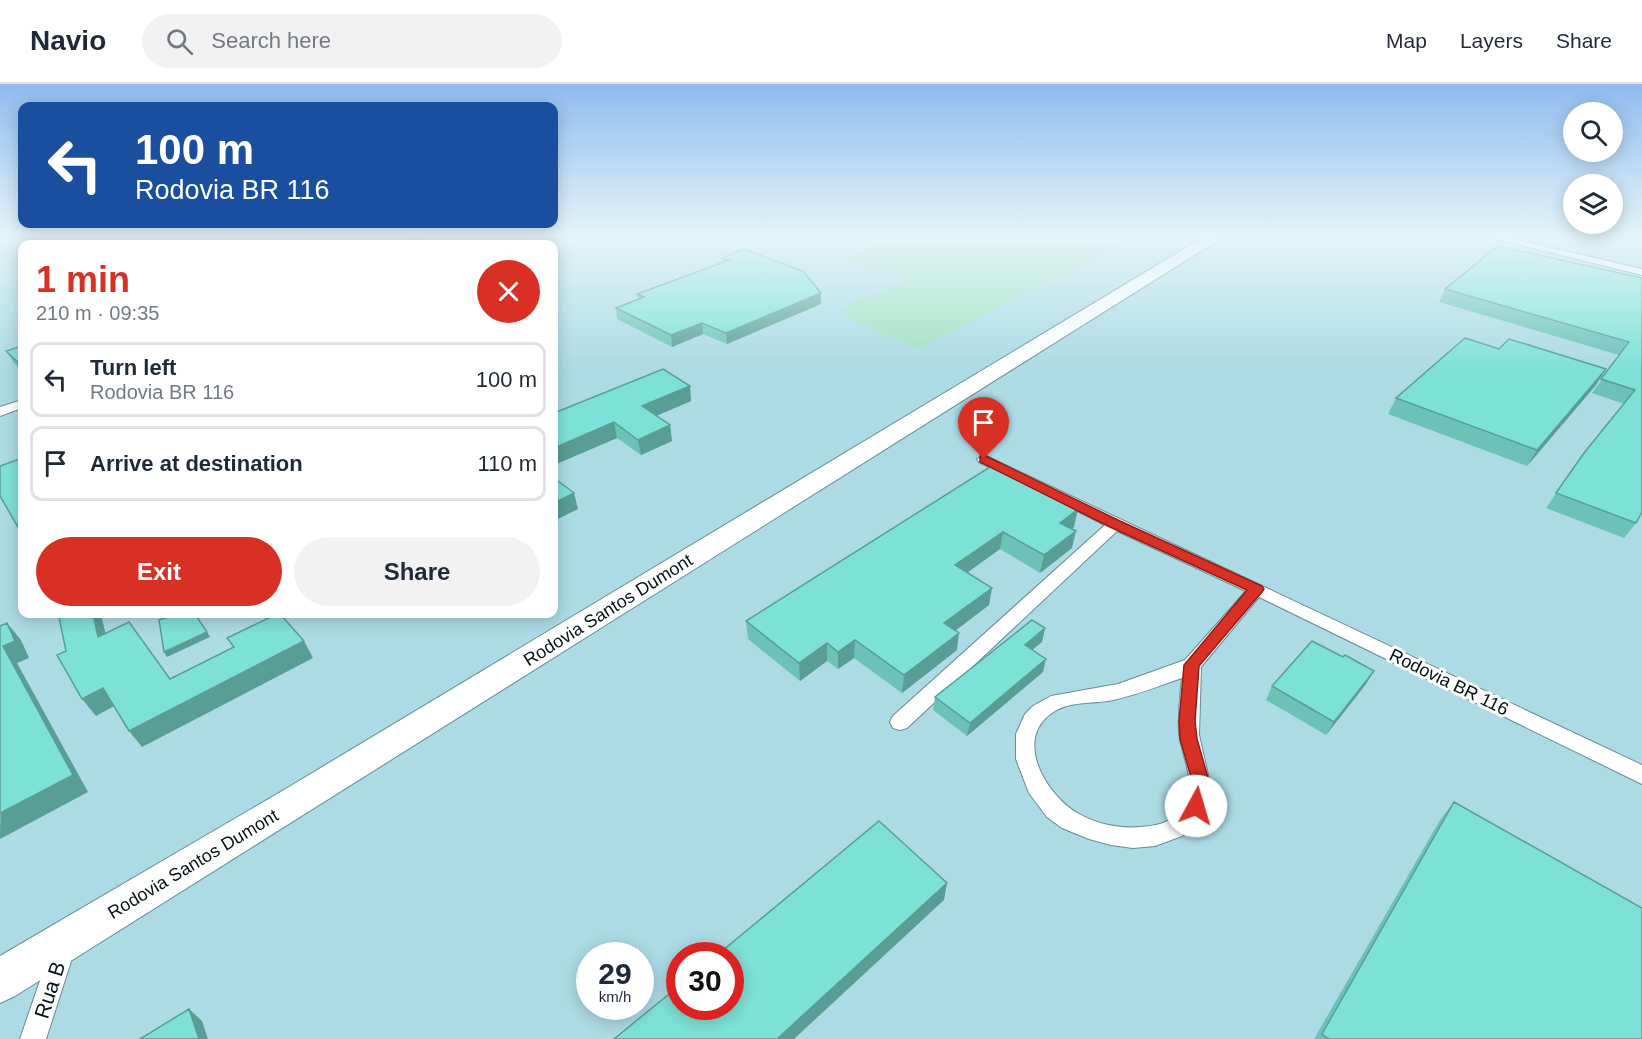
<!DOCTYPE html>
<html lang="en">
<head>
<meta charset="utf-8">
<style>
  body { margin:0; font-family:Helvetica,sans-serif; background:#f2f2f3; color:#1f2937; height:100vh; display:flex; flex-direction:column; font-size:22px; white-space:nowrap }
  * { box-sizing:border-box; margin:0 }
  p { font-size:20px; color:#747a83 }
  .icon { flex:none; width:33px; height:33px; fill:none; stroke:currentColor; stroke-width:2; stroke-linecap:round; stroke-linejoin:round }
  .map { position:relative; flex:1; overflow:hidden }
  .side { position:absolute; left:18px; top:156px; width:540px; height:378px; display:flex; flex-direction:column; background:#fff; border-radius:12px; box-shadow:0 3px 15px #0003 }
  .side>* { flex:none }
  .guide { position:absolute; left:18px; top:18px; width:540px; height:126px; border-radius:12px; box-shadow:0 3px 15px #0003; background:#1a4fa0; color:#fff; overflow:hidden }
  .buttons { position:absolute; left:1563px; top:18px; display:grid; gap:12px }
  .buttons a { display:grid; place-items:center; width:60px; height:60px; border-radius:50%; background:#fff; box-shadow:0 3px 15px #0003; font-size:30px }
  .speed { position:absolute; left:576px; top:858px; display:flex; gap:12px; font-size:30px; font-weight:700; text-align:center }
  .speed>* { display:grid; place-content:center; width:78px; height:78px; border-radius:50%; background:#fff; box-shadow:0 3px 15px #0003; line-height:1 }
  .speed small { font-size:15px; font-weight:400 }
  .speed .limit { border:9px solid #d22; background:#fff; color:#111 }
  .pin { position:absolute; display:grid; place-items:center; width:51px; height:51px; color:#fff; margin:-62px -26px; border-radius:50% 50% 50% 0; rotate:-45deg; box-shadow:0 0 6px #0007 }
  .pin .icon { rotate:45deg }
  .me { position:absolute; width:66px; margin:-33px; rotate:6deg; stroke-linejoin:round; filter:drop-shadow(0 0 4px #0008) }
  .turn { display:flex; align-items:center; gap:21px; height:126px; padding:0 18px; font-size:27px }
  .turn .icon { width:78px; height:78px; stroke-width:2.5 }
  .turn b { display:block; font-size:42px; line-height:51px }
  .round { display:grid; place-items:center; flex:none; width:63px; height:63px; border-radius:32px; background:#f2f2f3 }
  .headline { display:flex; align-items:center; justify-content:space-between; height:102px; padding:0 18px }
  h1 { font-size:36px; font-weight:700; line-height:45px; color:#d93025 }
  .button { display:flex; gap:12px; margin-top:auto; padding:12px 18px }
  .button a { flex:1; height:69px; border-radius:36px; background:#d93025; color:#fff; font-size:24px; font-weight:700; line-height:69px; text-align:center }
  .button a+a { background:#f2f2f3; color:#1f2937 }
  ul { padding:0; list-style:none }
  li { display:flex; align-items:center; gap:18px; height:75px; margin:0 12px 9px; padding:0 6px; border:3px solid #e0e1e3; border-radius:12px }
  li div { flex:1 }
  li b { display:block; font-size:22px }
  li em { font-style:normal }
  header { display:flex; align-items:center; gap:36px; box-sizing:border-box; height:84px; padding:0 30px; background:#fff; border-bottom:2px solid #e0e1e3 }
  header strong { font-size:28px }
  nav { display:flex; gap:33px; margin-inline-start:auto; font-size:21px }
  .search { width:420px; height:54px; background:#f2f2f3; display:flex; align-items:center; gap:15px; box-sizing:border-box; padding:0 21px; border-radius:33px; color:#747a83; font-size:22px }
  .map>svg:first-child { display:block }
</style>
</head>
<body>
<header>
<strong>Navio</strong>
<div class="search"><svg class="icon" aria-label="search" viewBox="0 0 24 24"><circle cx="10" cy="10" r="6"/><path d="M15 15l6 6"/></svg>Search here</div>
<nav><a>Map</a><a>Layers</a><a>Share</a></nav>
</header>
<div class="map">
<svg width="1642" height="955" viewBox="0 0 1642 955">
  <rect width="100%" height="100%" fill="#c2e8f1"/>
  <path fill="#acdae5" fill-rule="evenodd" d="M0,153H1642V955H0ZM22,160H554V530H22ZM590,872H640V922H590ZM680,872H730V922H680Z"/>
  <path fill="#a2e0c0" d="M883,153H1133L919,265L847,234L843,226C860,211 884,208 904,201L902,189L870,184L851,174Z"/>
  <g fill="none" stroke-linecap="round" stroke-linejoin="round">
    <g stroke="#698c94" stroke-width="2">
      <path id="minor" d="M534,153H549L529,160H515Z
        M1488,153H1505L1642,185V191Z
        M22,316V324L0,332V323Z
        M984,371L1642,681V700L1259,513L1201,583L1199,651L1211,704L1210,715L1197,740L1182,752L1155,762L1133,764L1111,761L1089,755L1062,744L1047,733L1029,709L1016,675V650L1025,630L1033,622L1051,612L1118,600L1185,576L1246,507L1117,447L907,644L900,646L893,644L890,638L893,632L1105,441L979,378L977,375ZM1182,594C1180,612 1178,630 1179,648C1181,673 1201,705 1181,727C1170,739 1156,742 1140,743C1120,745 1097,740 1079,730C1046,712 1011,653 1055,627C1071,617 1094,620 1113,616C1136,611 1159,602 1182,594Z
        M63,853L72,856L75,865L46,955H20L54,856Z"/>
    </g>
    <g stroke="#698c94" stroke-width="2">
      <path id="trunk" d="M1204,153H1223L15,912L0,919V872L289,703Z"/>
    </g>
    <use href="#minor" fill="#fff" fill-rule="evenodd"/>
    <use href="#trunk" fill="#fff" fill-rule="evenodd"/>
  </g>
  <path fill="#6cc2b9" d="M400,153H435L411,159Z
    M744,165L821,220L727,260L703,250L672,263L617,235L616,224L638,216L637,210L723,178L722,174Z
    M1642,194L1636,439L1624,454L1546,424L1584,369L1624,320L1592,309L1619,271L1439,218L1445,205Z
    M22,262V287L14,279L6,267Z
    M1499,265L1606,285L1596,301L1527,382L1388,330L1396,314Z
    M690,302L691,317L656,332L670,341L672,357L641,371L617,354L554,381V329Z
    M993,381L1074,443L1071,445L1072,464L1040,489L1000,465L967,488L989,521L955,546L957,566L902,609L854,574L838,585L827,577L800,597L748,555L746,537Z
    M1045,544L1042,558L1032,566L1043,588L967,652L933,626L935,613Z
    M1366,600L1326,651L1266,616L1272,602Z
    M1454,718L1642,955H1314L1440,736Z"/>
  <path fill="#589e96" d="M409,153H435L411,159Z
    M311,157L313,160H295Z
    M821,209V220L727,260L726,249Z
    M702,239L703,250L672,263L671,251Z
    M1606,285L1596,301L1527,382L1537,366Z
    M690,302L691,317L644,337L642,322Z
    M614,338L617,354L554,381V364Z
    M670,341L672,357L641,371L638,356Z
    M574,409L578,425L554,437V419Z
    M1078,425L1074,443L1056,456L1060,439Z
    M1076,447L1072,464L1040,489L1044,471Z
    M1003,448L1000,465L953,499L955,481Z
    M992,504L989,521L942,557L944,539Z
    M93,530H101L110,569L98,553Z
    M7,539L21,556L29,574L17,579L88,708L0,755L3,562Z
    M1045,544L1042,558L1022,574L1025,561Z
    M207,548L210,553L167,573L164,568Z
    M959,549L957,566L902,609L904,591Z
    M855,556L854,574L838,585V568Z
    M304,557L313,574L142,663L129,647Z
    M827,559V577L800,597L799,579Z
    M1046,575L1043,588L967,652L970,639Z
    M1374,587L1366,600L1326,651L1334,638Z
    M103,604L116,621L96,632L82,615Z
    M947,799L944,816L794,955H777Z
    M189,925L202,937L208,955H199Z"/>
  <path fill="#7ee1d7" stroke="#589e96" stroke-width="1.5" d="M15,153H232L240,158L262,153H307L311,157L295,160H22V163Z
    M1498,162L1642,194V428L1636,439L1556,409L1584,369L1635,306L1601,295L1629,258L1445,205Z
    M744,165L803,187L821,209L726,249L702,239L671,251L616,224L644,213L637,210L729,176L722,174Z
    M1465,254L1499,265L1509,255L1606,285L1537,366L1396,314Z
    M22,262V282L6,267Z
    M663,285L690,302L642,322L670,341L638,356L614,338L554,364V329Z
    M22,374V450L0,412V382Z
    M993,381L1078,425L1060,439L1076,447L1044,471L1003,448L955,481L992,504L944,539L959,549L904,591L855,556L838,568L827,559L799,579L746,537Z
    M554,394L574,409L554,419Z
    M68,530H93L98,553L129,538L170,595L234,563L227,554L277,530H280L304,557L129,647L103,604L82,615L57,571L66,567L59,533Z
    M179,530H180L181,533L188,530H195L207,548L164,568L159,536Z
    M1032,536L1045,544L1025,561L1046,575L970,639L935,613Z
    M7,539L15,557L3,562L73,691L0,729V542Z
    M1312,557L1343,573L1345,571L1374,587L1334,638L1272,602Z
    M1454,718L1642,824V955H1329L1322,950Z
    M879,737L947,799L777,955H614L680,901V922H730V872H716Z
    M189,925L199,955H140Z"/>
  <linearGradient id="sky" x2="0" y2="1"><stop stop-color="#90baee"/><stop offset="0.53" stop-color="#e4f5f9"/><stop offset="1" stop-color="#e4f5f9" stop-opacity="0"/></linearGradient>
  <rect width="1642" height="286" fill="url(#sky)"/>
  <path fill="#d93025" stroke="#8d1f18" stroke-width="1.5" d="M984,371L1120,437L1262,502L1264,505L1262,508L1199,582L1195,637L1197,655L1209,697L1203,727L1196,730L1190,727L1187,722L1192,697L1180,655L1179,637L1184,581L1247,506L1110,443L980,378V372Z"/>
  <g text-anchor="middle" stroke-width="6" stroke-linejoin="round" paint-order="stroke">
    <g font-size="18" fill="#051215" stroke="#fff">
      <text transform="translate(608 526) rotate(-32)" y="6">Rodovia Santos Dumont</text>
      <text transform="translate(1449 598) rotate(26)" y="6">Rodovia BR 116</text>
      <text transform="translate(193 780) rotate(-31)" y="6">Rodovia Santos Dumont</text>
    </g>
    <g font-size="21" fill="#051215" stroke="#fff">
      <text transform="translate(50 906) rotate(-72)" y="7">Rua B</text>
    </g>
  </g>
</svg>
<div class="buttons">
<a><svg class="icon" aria-label="search" viewBox="0 0 24 24"><circle cx="10" cy="10" r="6"/><path d="M15 15l6 6"/></svg></a>
<a><svg class="icon" aria-label="layers" viewBox="0 0 24 24"><path d="M12 4l9 5-9 5-9-5zM3 14l9 5 9-5"/></svg></a>
</div>
<div class="speed"><div>29<small>km/h</small></div><div class="limit">30</div></div>
<div class="pin" style="left:984px;top:375px;background:#d93025"><svg class="icon" aria-label="arrive" viewBox="0 0 24 24"><path d="M6 21V4h12l-3 4 3 4H6"/></svg></div>
<svg class="me" style="left:1196px;top:722px" viewBox="-20 -20 40 40"><circle r="19" fill="#fff"/><path d="M0-13L10 11 0 6-10 11z" fill="#d93025"/></svg>
<div class="guide">
<div class="turn"><svg class="icon" aria-label="left" viewBox="0 0 24 24"><path d="M17 20v-9H6M10 6l-5 5 5 5"/></svg><div><b>100 m</b>Rodovia BR 116</div></div>
</div>
<section class="side">
<div class="headline"><div><h1>1 min</h1><p>210 m · 09:35</p></div><a class="round" style="background:#d93025;color:#fff"><svg class="icon" aria-label="close" viewBox="0 0 24 24"><path d="M6 6l12 12M18 6L6 18"/></svg></a></div>
<ul>
<li><svg class="icon" aria-label="left" viewBox="0 0 24 24"><path d="M17 20v-9H6M10 6l-5 5 5 5"/></svg><div><b>Turn left</b><p>Rodovia BR 116</p></div><em>100 m</em></li>
<li><svg class="icon" aria-label="arrive" viewBox="0 0 24 24"><path d="M6 21V4h12l-3 4 3 4H6"/></svg><div><b>Arrive at destination</b></div><em>110 m</em></li>
</ul>
<div class="button"><a>Exit</a><a>Share</a></div>
</section>
</div>
</body>
</html>
